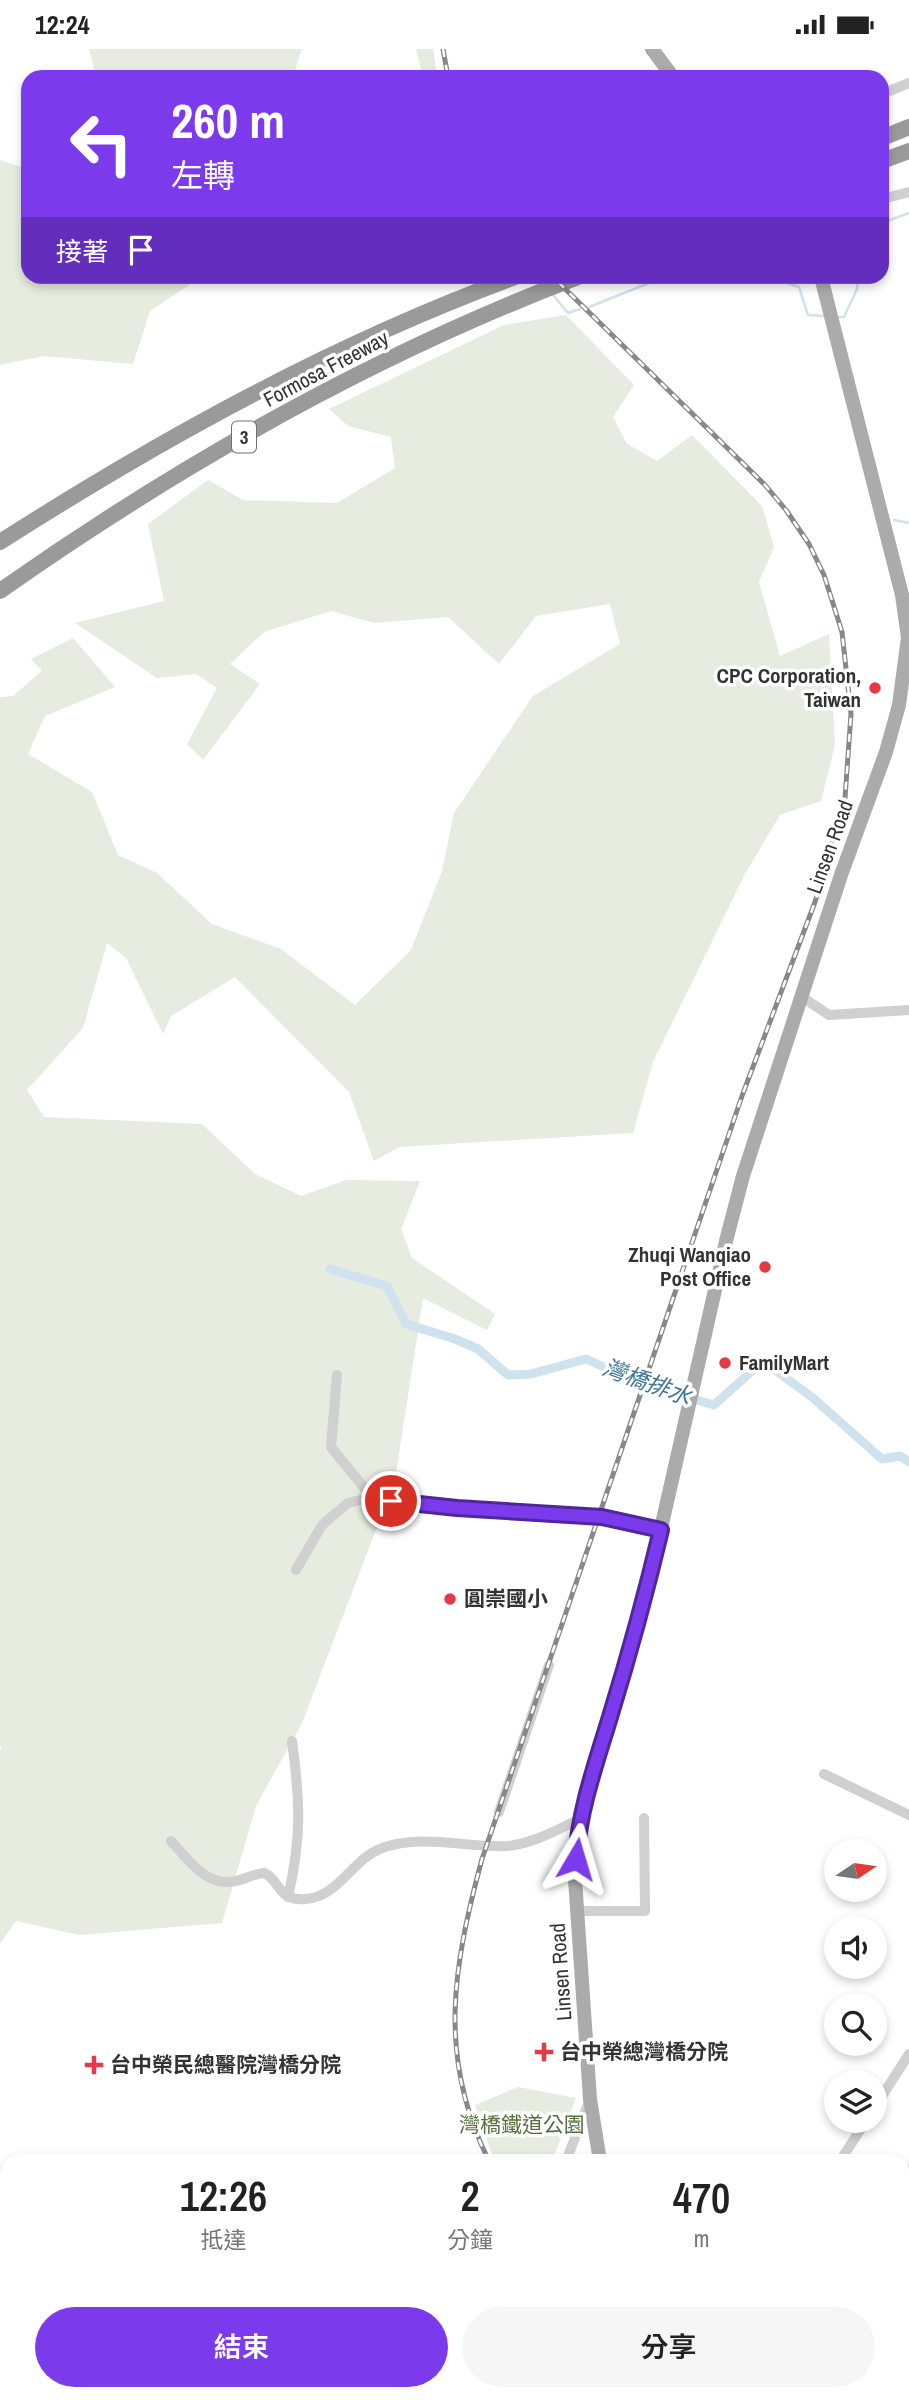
<!DOCTYPE html>
<html lang="zh-TW">
<head>
<meta charset="utf-8">
<style>
  body { margin:0; font-family:"Archivo Narrow","Noto Sans TC",sans-serif; background:#f6f6f6; color:#222; height:100vh; display:flex; flex-direction:column; font-size:26px; white-space:nowrap }
  * { box-sizing:border-box; margin:0 }
  p { font-size:23px; color:#767676 }
  .icon { flex:none; width:38px; height:38px; fill:none; stroke:currentColor; stroke-width:2; stroke-linecap:round; stroke-linejoin:round }
  .map { position:relative; flex:1; overflow:hidden }
  .sheet { position:absolute; left:0px; top:2105px; width:910px; height:247px; display:flex; flex-direction:column; background:#fff; border-radius:21px 21px 0 0; box-shadow:0 4px 10px #0003 }
  .sheet>* { flex:none }
  .hud { position:absolute; left:21px; top:21px; width:868px; height:214px; border-radius:21px; box-shadow:0 4px 10px #0003; background:#7c3aed; color:#fff; overflow:hidden }
  .needle { width:46px; rotate:77deg }
  .fabs { position:absolute; left:824px; top:1790px; display:grid; gap:14px }
  .fabs a { display:grid; place-items:center; width:63px; height:63px; border-radius:50%; background:#fff; box-shadow:0 4px 10px #0003; font-size:35px }
  .pin { position:absolute; display:grid; place-items:center; width:60px; height:60px; color:#fff; margin:-30px; border:4px solid #fff; border-radius:50%; box-shadow:0 2px 7px #0007 }
  .me { position:absolute; width:77px; margin:-38px; rotate:7deg; stroke-linejoin:round; filter:drop-shadow(0 0 5px #0008) }
  .turn { display:flex; align-items:center; gap:24px; height:147px; padding:0 35px; font-size:32px }
  .turn .icon { width:91px; height:91px; stroke-width:2.5 }
  .turn b { display:block; font-size:49px; line-height:60px }
  .then { display:flex; align-items:center; height:66px; padding:0 35px; background:#0003; gap:14px; font-size:26px }
  .eta { display:flex; justify-content:space-evenly; align-items:center; height:119px; text-align:center }
  .eta b { font-size:42px; font-weight:600; line-height:49px }
  .cta { display:flex; gap:14px; margin-top:auto; padding:14px 35px }
  .cta a { flex:1; height:80px; border-radius:42px; background:#7c3aed; color:#fff; font-size:28px; font-weight:600; line-height:80px; text-align:center }
  .cta a+a { background:#f6f6f6; color:#222 }
  .status { display:flex; justify-content:space-between; align-items:center; height:49px; padding:0 35px; background:#fff; direction:ltr }
  .status svg { height:19px; fill:currentColor }
  .map>svg:first-child { display:block }
</style>
</head>
<body>
<div class="status"><b>12:24</b><svg viewBox="0 0 49 12"><path d="M0 12V9h3v3zM5 12V6h3v6zM10 12V3h3v9zM15 12V0h3v12zM26 1h20v11H26zM47 4h2v5h-2z"/></svg></div>
<div class="map">
<svg width="909" height="2351" viewBox="0 0 909 2351">
  <rect width="100%" height="100%" fill="#fff"/>
  <path fill="#e6ecdf" d="M89,0H302L293,27L289,28H96Z
    M416,0H433L437,28H423Z
    M0,111L28,120V228H201L150,262L133,315L44,307L0,316Z
    M566,266L634,336L613,368L626,394L657,412L692,386L762,457L774,498L759,533L780,607L829,585L835,696L821,752L780,766L745,825L653,1013L633,1084L399,1098L374,1112L349,1043L235,928L171,967L163,985L126,909L107,894L83,979L27,1041L44,1068L202,1075L255,1125L301,1147L346,1131L420,1132L401,1180L412,1209L495,1265L487,1281L423,1249L395,1431L302,1674L256,1757L222,1874L79,1886L16,1872L0,1895V1702L2,1699L0,1698V648L13,647L42,622L31,610L73,589L115,638L45,667L28,705L92,743L118,806L157,824L212,875L281,900L355,956L411,901L442,822L454,764L533,647L620,595L610,555L536,567L499,615L448,568L374,574L331,562L264,583L230,615L260,635L203,711L187,695L217,639L196,625L157,629L75,574L164,552L148,475L208,431L243,451L337,454L395,419L391,388L348,377L329,360L504,276Z
    M518,2038L576,2049L552,2112H494L475,2056Z
    M0,2197L7,2198V2300L0,2302Z"/>
  <path fill="#cfe2ee" d="M909,2115V2218L903,2228V2124Z
    M903,2338L909,2351H813L812,2345H903Z"/>
  <g fill="none" stroke-linecap="round" stroke-linejoin="round">
    <path stroke="#cfe2ee" stroke-width="2.5" d="M882,174L909,164
      M537,228L544,236
      M770,228L799,238L808,266L825,267
      M553,246L568,264L580,260
      M589,258L664,228
      M838,268H844L857,240L858,228
      M894,471L909,474"/>
    <path stroke="#cfe2ee" stroke-width="9" d="M330,1220L387,1237L406,1275L455,1290L478,1300L508,1326L531,1325L586,1310L639,1334L714,1356L763,1312L813,1349L882,1410L900,1407L909,1413"/>
    <path stroke="#d0d0d0" stroke-width="10" d="M882,45L909,34
      M882,150L909,143
      M802,948L829,966L909,961
      M337,1326L331,1398L366,1441L368,1449
      M296,1521L322,1476L348,1454L368,1449L457,1459L602,1468L661,1481
      M824,1725L909,1766
      M499,1763L549,1616
      M171,1792C187,1809 204,1835 230,1833C242,1832 252,1825 264,1824C280,1830 277,1853 306,1850C338,1848 352,1811 380,1800C419,1784 466,1799 507,1797C533,1795 558,1780 582,1769
      M288,1848C302,1787 300,1752 292,1692
      M578,1862H645L644,1769
      M875,2058L909,2005
      M566,2112L590,2050
      M840,2112L866,2072
      M116,2351L142,2345
      M470,2351L472,2345"/>
    <path stroke="#ababab" stroke-width="14" d="M652,0L673,28
      M600,2112L590,2050L575,1830L577,1788L655,1506L727,1188L743,1127L841,826L886,703L899,656L908,589L902,546L821,228
      M631,2345V2351"/>
    <path stroke="#9a9a9a" stroke-width="16" d="M882,89L909,78
      M882,112L909,102
      M0,493C163,389 333,295 515,228
      M0,542C179,416 373,306 578,228"/>
    <g stroke="#888" stroke-width="5">
      <path id="rail" d="M443,0L448,28
        M489,2112C437,2008 453,1918 482,1810L742,1047L815,853L845,749L851,665L842,583L824,526L809,495L786,461L765,436L553,228
        M593,2345L595,2351"/>
    </g>
    <use href="#rail" stroke="#fff" stroke-width="2.5" stroke-dasharray="8" stroke-linecap="butt"/>
  </g>
  <g fill="none" stroke-linecap="round" stroke-linejoin="round">
    <g stroke="#51269a" stroke-width="18">
      <path id="route" d="M391,1452L457,1459L602,1468L661,1481C646,1544 629,1606 610,1668C596,1714 579,1761 576,1810"/>
    </g>
    <use href="#route" stroke="#7c3aed" stroke-width="12"/>
  </g>
  <g fill="#e63946" stroke="#fff" stroke-width="2.5">
    <circle cx="875" cy="639" r="7"/>
    <circle cx="765" cy="1218" r="7"/>
    <circle cx="725" cy="1314" r="7"/>
    <circle cx="450" cy="1550" r="7"/>
    <path d="M540.5 1992.5h7v7h7v7h-7v7h-7v-7h-7v-7h7z"/>
    <path d="M90.5 2005.5h7v7h7v7h-7v7h-7v-7h-7v-7h7z"/>
  </g>
  <g text-anchor="middle" stroke-width="7" stroke-linejoin="round" paint-order="stroke">
    <rect fill="#fff" stroke="#707070" stroke-width="2" x="232" y="372.5" width="24" height="31" rx="5"/>
    <g font-size="19" font-weight="bold" fill="#333">
      <text x="244" y="395">3</text>
    </g>
    <g font-size="21" fill="#333" stroke="#fff">
      <text transform="translate(326 320) rotate(-28)" y="7">Formosa Freeway</text>
      <text transform="translate(830 798) rotate(-70)" y="7">Linsen Road</text>
      <text transform="translate(561 1923) rotate(-94)" y="7">Linsen Road</text>
    </g>
    <g font-size="21" font-weight="bold" fill="#333" stroke="#fff" text-anchor="start">
      <text x="861" y="634" text-anchor="end">CPC Corporation,<tspan x="861" dy="24">Taiwan</tspan></text>
      <text x="751" y="1213" text-anchor="end">Zhuqi Wanqiao<tspan x="751" dy="24">Post Office</tspan></text>
      <text x="739" y="1321">FamilyMart</text>
      <text x="464" y="1557">圓崇國小</text>
      <text x="560" y="2010">台中榮總灣橋分院</text>
      <text x="110" y="2023">台中榮民總醫院灣橋分院</text>
    </g>
    <g font-size="21" fill="#56703f" stroke="#fff">
      <text x="522" y="2083">灣橋鐵道公園</text>
    </g>
    <g font-size="23" font-style="italic" fill="#3f7597" stroke="#fff">
      <text transform="translate(647 1333) rotate(20)" y="8">灣橋排水</text>
    </g>
  </g>
</svg>
<div class="fabs">
<a><svg class="needle" viewBox="-14 -14 28 28"><path d="M0-13l5 13h-10z" fill="#e53935"/><path d="M0 13l5-13h-10z" fill="#767676"/></svg></a>
<a><svg class="icon" aria-label="sound" viewBox="0 0 24 24"><path d="M4 9h4l5-4v14l-5-4H4zM17 9q2 3 0 6"/></svg></a>
<a><svg class="icon" aria-label="search" viewBox="0 0 24 24"><circle cx="10" cy="10" r="6"/><path d="M15 15l6 6"/></svg></a>
<a><svg class="icon" aria-label="layers" viewBox="0 0 24 24"><path d="M12 4l9 5-9 5-9-5zM3 14l9 5 9-5"/></svg></a>
</div>
<div class="pin" style="left:391px;top:1452px;background:#d93025"><svg class="icon" aria-label="arrive" viewBox="0 0 24 24"><path d="M6 21V4h12l-3 4 3 4H6"/></svg></div>
<svg class="me" style="left:576px;top:1810px" viewBox="-20 -20 40 40"><path d="M0-17L14 15 0 8-14 15z" fill="#7c3aed" stroke="#fff" stroke-width="4"/></svg>
<div class="hud">
<div class="turn"><svg class="icon" aria-label="left" viewBox="0 0 24 24"><path d="M17 20v-9H6M10 6l-5 5 5 5"/></svg><div><b>260 m</b>左轉</div></div>
<div class="then">接著<svg class="icon" aria-label="arrive" viewBox="0 0 24 24"><path d="M6 21V4h12l-3 4 3 4H6"/></svg></div>
</div>
<section class="sheet">
<div class="eta">
<div><b>12:26</b><p>抵達</p></div>
<div><b>2</b><p>分鐘</p></div>
<div><b>470</b><p>m</p></div>
</div>
<div class="cta"><a>結束</a><a>分享</a></div>
</section>
</div>
</body>
</html>
